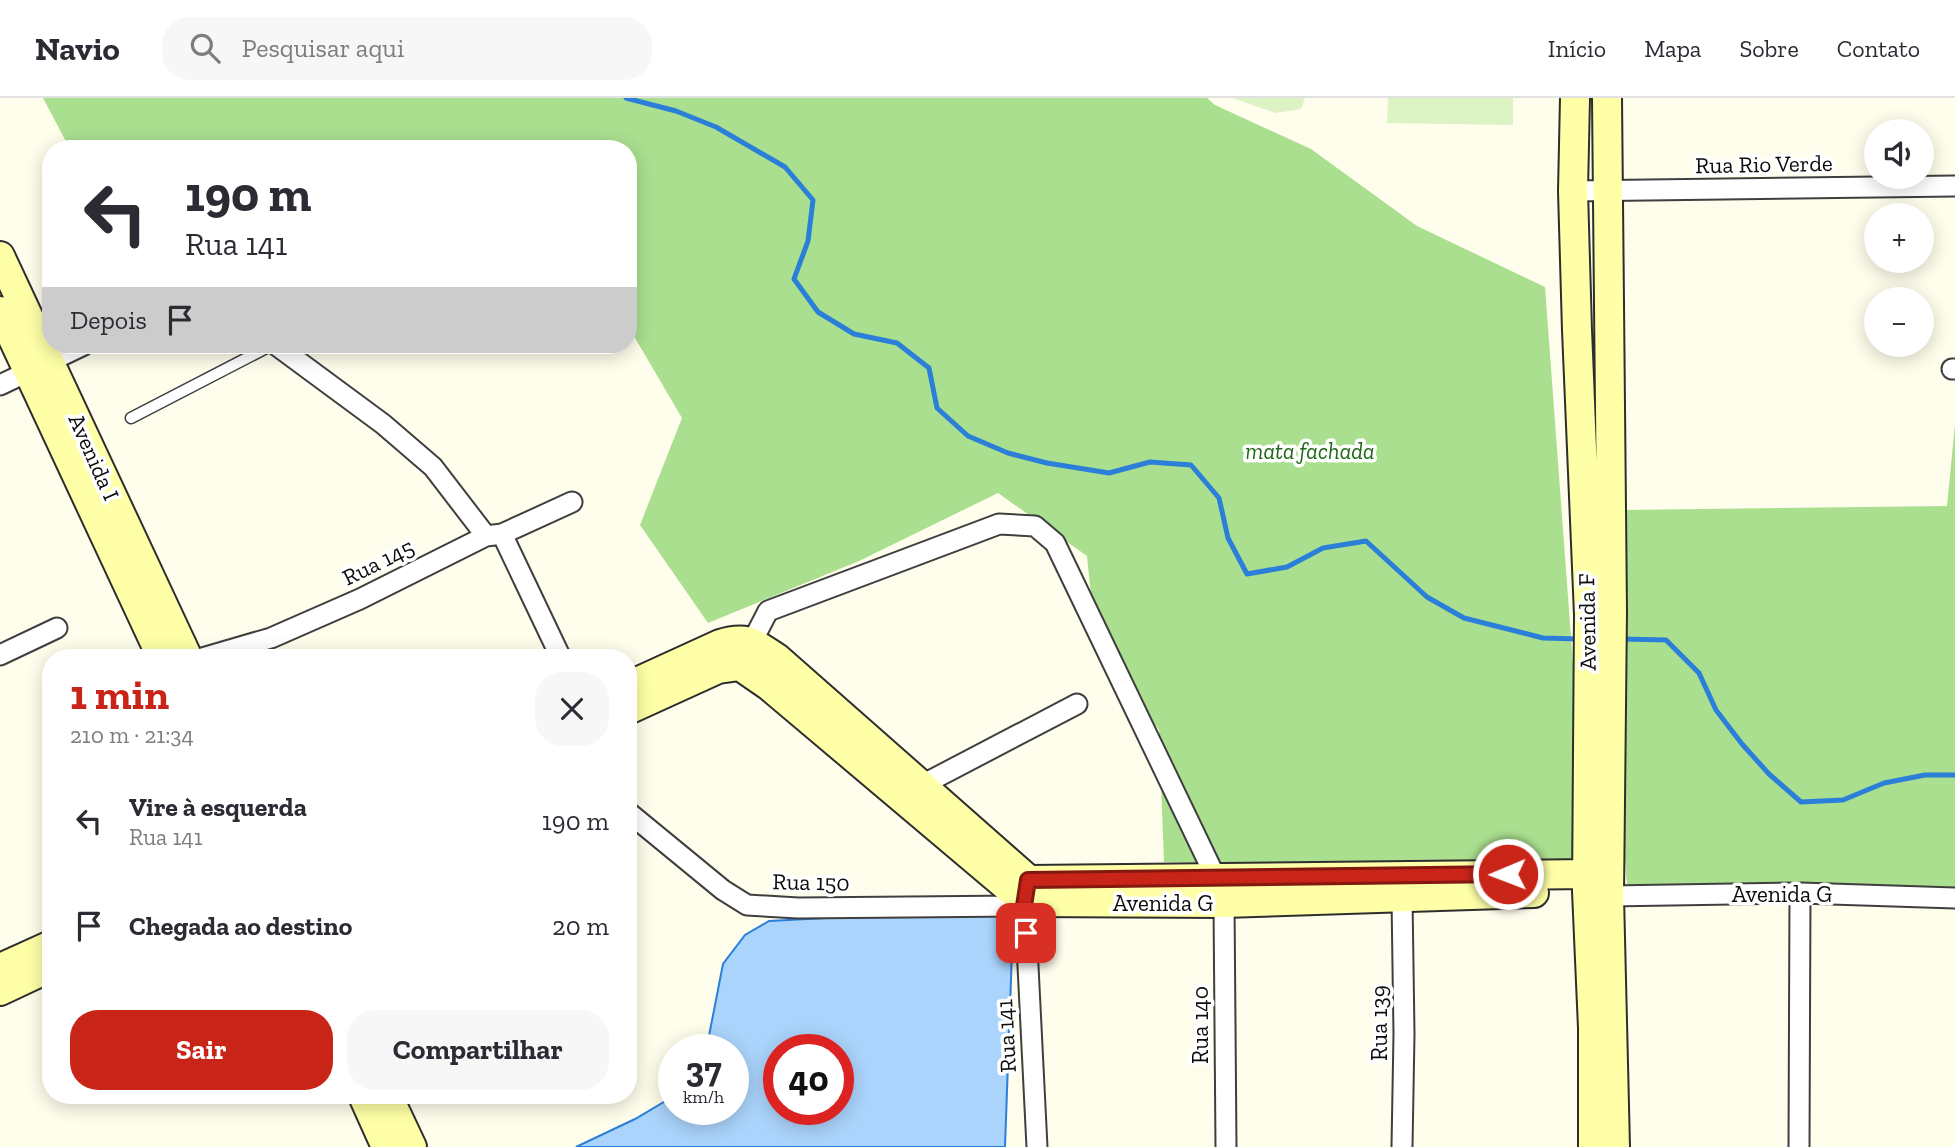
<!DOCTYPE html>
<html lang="pt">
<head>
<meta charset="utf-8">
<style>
  body { margin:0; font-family:"Zilla Slab",serif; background:#f7f7f7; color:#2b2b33; height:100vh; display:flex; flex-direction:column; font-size:26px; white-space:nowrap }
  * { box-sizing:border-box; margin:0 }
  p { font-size:23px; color:#7c7c81 }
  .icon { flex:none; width:38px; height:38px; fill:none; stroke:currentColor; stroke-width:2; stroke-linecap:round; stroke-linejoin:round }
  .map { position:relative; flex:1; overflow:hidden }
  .sheet { position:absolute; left:42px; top:551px; width:595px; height:455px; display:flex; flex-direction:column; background:#fff; border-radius:28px; box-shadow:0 4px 18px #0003 }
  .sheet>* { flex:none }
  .top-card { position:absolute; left:42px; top:42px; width:595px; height:214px; border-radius:28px; box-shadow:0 4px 18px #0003; background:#fff; color:#2b2b33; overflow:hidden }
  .tools { position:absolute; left:1864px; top:21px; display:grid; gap:14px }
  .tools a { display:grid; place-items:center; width:70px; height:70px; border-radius:50%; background:#fff; box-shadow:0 4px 18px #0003; font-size:35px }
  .speed { position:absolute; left:658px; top:936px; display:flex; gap:14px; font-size:35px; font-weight:700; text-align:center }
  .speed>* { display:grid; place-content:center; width:91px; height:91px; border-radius:50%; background:#fff; box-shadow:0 4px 18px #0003; line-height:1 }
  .speed small { font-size:18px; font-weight:400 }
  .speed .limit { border:10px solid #d22; background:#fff; color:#111 }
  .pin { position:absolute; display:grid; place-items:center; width:60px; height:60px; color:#fff; margin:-30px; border-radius:14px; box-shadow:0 4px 10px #0006 }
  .me { position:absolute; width:77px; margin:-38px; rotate:269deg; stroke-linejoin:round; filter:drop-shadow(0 0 5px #0008) }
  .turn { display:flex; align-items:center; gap:24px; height:147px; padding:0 28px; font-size:32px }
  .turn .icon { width:91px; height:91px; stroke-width:2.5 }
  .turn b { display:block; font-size:49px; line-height:60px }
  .then { display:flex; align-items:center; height:66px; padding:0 28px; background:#0003; gap:14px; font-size:26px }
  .round { display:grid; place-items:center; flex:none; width:74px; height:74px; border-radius:28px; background:#f7f7f7 }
  .summary { display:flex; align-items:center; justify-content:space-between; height:119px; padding:0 28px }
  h1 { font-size:42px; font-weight:800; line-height:52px; color:#c82518 }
  .cta { display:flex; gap:14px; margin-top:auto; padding:14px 28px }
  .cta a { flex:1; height:80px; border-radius:28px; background:#c82518; color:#fff; font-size:28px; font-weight:800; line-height:80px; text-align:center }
  .cta a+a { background:#f7f7f7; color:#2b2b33 }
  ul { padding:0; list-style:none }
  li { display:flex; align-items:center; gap:21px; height:105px; padding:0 28px }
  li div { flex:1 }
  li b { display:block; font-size:26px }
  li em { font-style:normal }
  header { display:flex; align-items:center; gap:42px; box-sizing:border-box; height:98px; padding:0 35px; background:#fff; border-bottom:2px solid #e1e1e2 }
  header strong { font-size:33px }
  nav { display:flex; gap:38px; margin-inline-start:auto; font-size:24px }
  .search { width:490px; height:63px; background:#f7f7f7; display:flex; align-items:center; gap:18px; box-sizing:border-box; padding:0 24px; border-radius:28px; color:#7c7c81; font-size:26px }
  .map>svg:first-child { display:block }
</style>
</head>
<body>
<header>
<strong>Navio</strong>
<div class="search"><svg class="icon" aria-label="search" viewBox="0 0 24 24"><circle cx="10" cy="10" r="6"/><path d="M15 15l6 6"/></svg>Pesquisar aqui</div>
<nav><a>Início</a><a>Mapa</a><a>Sobre</a><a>Contato</a></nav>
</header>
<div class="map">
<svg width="1955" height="1049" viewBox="0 0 1955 1049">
  <rect width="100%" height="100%" fill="#fffdeb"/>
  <path fill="#aadf8f" d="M43,0H1207L1215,7L1311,51L1417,128L1545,189L1588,768L1164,764L1159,632L1096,548L1087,458L998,395L859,463L708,525L640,427L682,320L628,228V51H70Z
    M1955,326V796L1627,787L1622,725L1621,412L1947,408Z"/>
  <path fill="#ddf3c4" d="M1232,0H1305L1301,11L1276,15Z
    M1388,0H1513V27L1387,25Z"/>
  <path fill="#abd4fc" stroke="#2b7fd9" stroke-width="2" fill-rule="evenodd" d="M998,811L1006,816L1013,825L1005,1049H576L635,1021L674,998V1012H733V952H704L708,943L723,866L745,837L769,823ZM779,952H838V1012H779Z"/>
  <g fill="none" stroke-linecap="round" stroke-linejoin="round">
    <path stroke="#2b7fd9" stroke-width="5" d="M626,0L676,13L716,29L785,69L813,102L808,143L794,181L818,214L854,236L897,245L929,270L937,310L968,338L1008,355L1047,365L1109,375L1150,364L1191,367L1219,400L1228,440L1247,476L1287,469L1323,450L1366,443L1427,499L1464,520L1543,540L1580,541
      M1621,541L1666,542L1699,575L1716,612L1742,646L1769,676L1801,704L1843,702L1884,685L1925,677H1955"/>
    <g stroke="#3f3f3f" stroke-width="13">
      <path id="lane" d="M131,320L272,247"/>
    </g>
    <g stroke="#3f3f3f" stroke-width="23">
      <path id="street" d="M1573,93L1955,88
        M276,247L383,326L433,369L486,438
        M1952,271H1955
        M0,287L84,247
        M502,436L561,560
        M752,544L768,513L999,426L1035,428L1055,445L1216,780
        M0,557L57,530
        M202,560L271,540L360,501L486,438L502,436L572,404
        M920,688L1077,606
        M628,714L723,792L747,807L798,810L1025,808
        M1026,797L1025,808L1037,1049
        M1609,798L1800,795L1955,800
        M1402,800L1404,936L1402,1049
        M1224,805L1226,1049
        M1799,1049L1800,795"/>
    </g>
    <g stroke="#2e2e2e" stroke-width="32">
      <path id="secondary" d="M1575,0L1573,93L1577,232L1589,517L1587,793L1593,930V1049
        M1607,0L1612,514L1609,798L1615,1049
        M0,158L188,560
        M0,213L162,560
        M740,568L769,588L1025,804L1224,805L1534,795
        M628,588L720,546C748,537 755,546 777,560L1029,782L1588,776
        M628,612L718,571L740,568
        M0,870L51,847
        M0,893L51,869
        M363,998L386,1049
        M388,998L412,1049"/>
    </g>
    <use href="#lane" stroke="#fff" stroke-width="10"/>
    <use href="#street" stroke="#fff" stroke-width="19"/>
    <use href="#secondary" stroke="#feffa6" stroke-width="28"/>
  </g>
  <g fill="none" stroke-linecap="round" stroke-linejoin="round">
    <g stroke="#821810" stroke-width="18">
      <path id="route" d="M1026,835L1024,808L1028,782L1508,776"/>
    </g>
    <use href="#route" stroke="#c82518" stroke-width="12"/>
  </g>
  <g text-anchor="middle" stroke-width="7" stroke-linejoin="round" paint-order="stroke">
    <g font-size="23" fill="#0c0c0c" stroke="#fff">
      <text transform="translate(1764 66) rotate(-1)" y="8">Rua Rio Verde</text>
      <text transform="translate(94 359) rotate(66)" y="8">Avenida I</text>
      <text transform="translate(378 464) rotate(-26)" y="8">Rua 145</text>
      <text transform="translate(1587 524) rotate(-91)" y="8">Avenida F</text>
      <text transform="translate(811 784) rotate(1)" y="8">Rua 150</text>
      <text x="1782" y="804">Avenida G</text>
      <text x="1163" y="813">Avenida G</text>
      <text transform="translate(1379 925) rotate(-90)" y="8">Rua 139</text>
      <text transform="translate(1200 927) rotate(-90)" y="8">Rua 140</text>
      <text transform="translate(1006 938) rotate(-93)" y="8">Rua 141</text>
    </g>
    <g font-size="23" font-style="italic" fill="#1e6917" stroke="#fff">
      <text x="1310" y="361">mata fachada</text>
    </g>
  </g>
</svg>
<div class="tools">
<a><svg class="icon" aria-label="sound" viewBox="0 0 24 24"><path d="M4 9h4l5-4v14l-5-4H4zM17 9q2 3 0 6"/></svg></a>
<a>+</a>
<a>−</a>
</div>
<div class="speed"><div>37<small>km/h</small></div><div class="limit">40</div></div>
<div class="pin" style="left:1026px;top:835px;background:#d93025"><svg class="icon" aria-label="arrive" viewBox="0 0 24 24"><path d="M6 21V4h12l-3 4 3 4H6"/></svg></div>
<svg class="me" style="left:1508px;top:776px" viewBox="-20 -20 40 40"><circle r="17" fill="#c82518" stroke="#fff" stroke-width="3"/><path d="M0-11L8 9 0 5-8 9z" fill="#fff"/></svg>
<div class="top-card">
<div class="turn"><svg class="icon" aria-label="left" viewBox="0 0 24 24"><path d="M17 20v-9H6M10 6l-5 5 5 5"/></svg><div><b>190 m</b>Rua 141</div></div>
<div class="then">Depois<svg class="icon" aria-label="arrive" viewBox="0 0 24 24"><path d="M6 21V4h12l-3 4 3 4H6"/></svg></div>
</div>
<section class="sheet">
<div class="summary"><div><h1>1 min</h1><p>210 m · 21:34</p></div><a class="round"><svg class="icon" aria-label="close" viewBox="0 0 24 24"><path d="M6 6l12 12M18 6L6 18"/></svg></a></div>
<ul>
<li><svg class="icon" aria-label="left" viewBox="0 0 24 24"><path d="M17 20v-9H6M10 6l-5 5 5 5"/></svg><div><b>Vire à esquerda</b><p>Rua 141</p></div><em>190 m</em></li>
<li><svg class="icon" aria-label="arrive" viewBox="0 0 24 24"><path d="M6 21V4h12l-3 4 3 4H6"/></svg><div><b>Chegada ao destino</b></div><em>20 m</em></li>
</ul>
<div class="cta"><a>Sair</a><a>Compartilhar</a></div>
</section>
</div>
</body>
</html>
